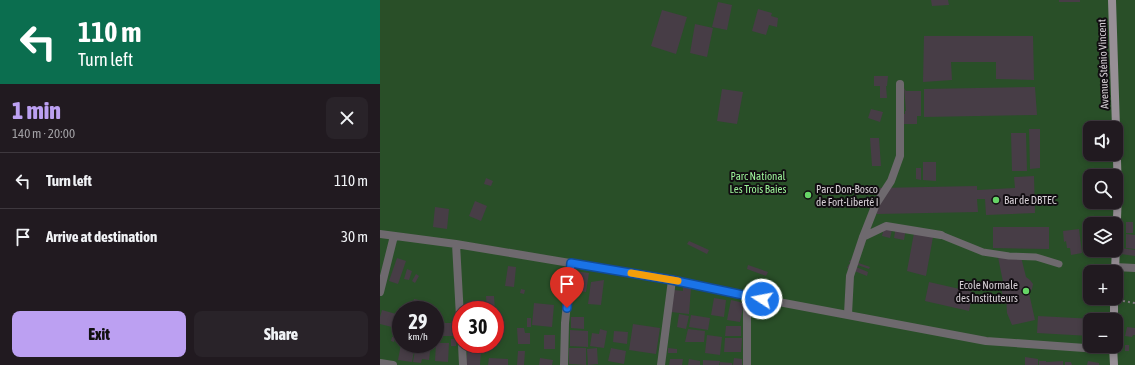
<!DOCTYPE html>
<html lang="en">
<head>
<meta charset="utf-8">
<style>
  body { margin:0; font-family:"Asap Condensed",sans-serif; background:#292329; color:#f1f3f6; height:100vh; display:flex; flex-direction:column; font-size:15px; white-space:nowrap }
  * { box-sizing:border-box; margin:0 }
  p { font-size:13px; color:#a2a1a5 }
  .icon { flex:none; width:22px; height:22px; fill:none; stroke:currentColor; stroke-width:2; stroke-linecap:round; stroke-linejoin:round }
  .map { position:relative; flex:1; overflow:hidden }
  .drawer { display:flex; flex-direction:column; background:#211a20; width:380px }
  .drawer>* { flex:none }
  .banner { background:#0b6e4f; color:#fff; overflow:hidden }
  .controls { position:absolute; left:703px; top:121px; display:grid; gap:8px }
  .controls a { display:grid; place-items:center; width:40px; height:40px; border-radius:8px; background:#211a20; box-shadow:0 2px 6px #0003,0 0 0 1px #3e383e; font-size:20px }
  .speed { position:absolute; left:12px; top:301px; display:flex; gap:8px; font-size:20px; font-weight:700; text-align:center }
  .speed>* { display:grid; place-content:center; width:52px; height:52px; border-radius:50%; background:#211a20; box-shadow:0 2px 6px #0003,0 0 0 1px #3e383e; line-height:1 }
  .speed small { font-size:10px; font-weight:400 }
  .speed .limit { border:6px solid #d22; background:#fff; color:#111 }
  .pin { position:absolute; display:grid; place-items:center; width:34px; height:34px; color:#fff; margin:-41px -17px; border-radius:50% 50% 50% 0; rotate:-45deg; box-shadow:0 0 4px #0007 }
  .pin .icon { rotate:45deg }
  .me { position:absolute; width:44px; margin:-22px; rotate:281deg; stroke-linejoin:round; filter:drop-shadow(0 0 3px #0008) }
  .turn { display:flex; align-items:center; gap:14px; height:84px; padding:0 12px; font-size:18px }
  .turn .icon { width:52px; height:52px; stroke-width:2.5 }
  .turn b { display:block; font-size:28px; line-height:34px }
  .round { display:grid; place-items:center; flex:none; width:42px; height:42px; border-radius:8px; background:#292329 }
  .headline { display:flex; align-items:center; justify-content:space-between; height:68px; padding:0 12px }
  h1 { font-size:24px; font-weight:800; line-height:30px; color:#bca0f2 }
  .primary-button { display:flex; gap:8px; margin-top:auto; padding:8px 12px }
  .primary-button a { flex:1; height:46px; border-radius:8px; background:#bca0f2; color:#111; font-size:16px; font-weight:800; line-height:46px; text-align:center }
  .primary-button a+a { background:#292329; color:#f1f3f6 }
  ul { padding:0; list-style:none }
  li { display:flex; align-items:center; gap:12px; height:56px; padding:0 12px; border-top:1px solid #3e383e }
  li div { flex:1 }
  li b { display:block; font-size:15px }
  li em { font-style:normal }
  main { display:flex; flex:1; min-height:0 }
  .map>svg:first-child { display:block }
</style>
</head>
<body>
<main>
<section class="drawer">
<div class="banner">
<div class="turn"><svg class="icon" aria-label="left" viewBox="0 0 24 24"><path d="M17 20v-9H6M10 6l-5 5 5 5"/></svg><div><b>110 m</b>Turn left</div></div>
</div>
<div class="headline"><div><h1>1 min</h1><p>140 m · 20:00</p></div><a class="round"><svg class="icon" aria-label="close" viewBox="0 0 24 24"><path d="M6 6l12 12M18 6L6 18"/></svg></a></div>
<ul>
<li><svg class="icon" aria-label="left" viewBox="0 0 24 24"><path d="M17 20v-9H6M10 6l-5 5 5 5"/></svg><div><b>Turn left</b></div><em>110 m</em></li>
<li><svg class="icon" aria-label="arrive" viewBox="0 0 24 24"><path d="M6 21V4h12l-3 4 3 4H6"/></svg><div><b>Arrive at destination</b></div><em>30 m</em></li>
</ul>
<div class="primary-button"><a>Exit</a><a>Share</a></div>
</section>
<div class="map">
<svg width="755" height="365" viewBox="0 0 755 365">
  <rect width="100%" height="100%" fill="#2c222b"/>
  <path fill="#294f28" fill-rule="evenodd" d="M0,0H755V365H0ZM710,128H736V154H710ZM710,176H736V202H710ZM710,224H736V250H710ZM710,272H736V298H710ZM21,310H55V344H21ZM81,310H115V344H81ZM710,320H736V346H710Z"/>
  <path fill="#473d46" d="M551,0H568L569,5L552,6Z
    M679,0H700V2H679Z
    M338,2L352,5L347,30L332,27Z
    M378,9L392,13L391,16L398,18L397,27L389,25L386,35L372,31Z
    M282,10L307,17L296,54L271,46Z
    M315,24L333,28L327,57L310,53Z
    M544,36H653L654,80L616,79V62H571L572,80L543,82Z
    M494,76H508L507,86H506L507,98H500V86H494Z
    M655,87L657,115L544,117V89Z
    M524,88L526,91H541V116H537V124H520V114H525V111H526Z
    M342,89L363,92L357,124L337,121Z
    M491,109L503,112L500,122L488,118Z
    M649,129H660V168L650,169Z
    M631,133H646L647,171H632Z
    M490,138H499L501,166H492Z
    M543,162H556V181L543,180Z
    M536,168H541V180L536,179Z
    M654,176L655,213L606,215L605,199H597L598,212L497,214V188L597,186V190L635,188L634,177Z
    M106,178L113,181L111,186L104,184Z
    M95,201L107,206L101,221L89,216Z
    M55,207L69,209L67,229L53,227Z
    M746,222H753V233H746Z
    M505,224L513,226L510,238L502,236Z
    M516,226L526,228L524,240L514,238Z
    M613,227H669V249L613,248Z
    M699,229L702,253L691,255L690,248H687L686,241L684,242L683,231Z
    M534,233L553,237L546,276L527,271Z
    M746,234L755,235V249L746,248Z
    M309,241L329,250L327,254L307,244Z
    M741,248L755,250V256L741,254Z
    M640,253L646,277L650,280L653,284L652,289L649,293L655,320L632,325L627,313L626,297H623L621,288L624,287L618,257Z
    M17,258L26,261L18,284L9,281Z
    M470,260L490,267L489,269L469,262Z
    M469,264L488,272L487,276L467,268Z
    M368,265L388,272L386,276L367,269Z
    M128,266L136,267L134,287L125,286Z
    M27,269L32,271L29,280L24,279Z
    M195,271L209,273L206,292L192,290Z
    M36,274L39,276L35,283L32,281Z
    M224,280L221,305L208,304L211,282Z
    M549,282L593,292L589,311L545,301Z
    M303,287L311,288L309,314L291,312L294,290L303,291Z
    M141,289L145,290L144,294L140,293Z
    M106,296H114L115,310H107Z
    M334,298L346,300L344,317L331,315Z
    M34,299L39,300L37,306L33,305Z
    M351,300L364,303L360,322L347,320Z
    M154,303L174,305L172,327L152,325Z
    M91,306L105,308V310H91Z
    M2,310L16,314L12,327L0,324V317Z
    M18,314L21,315V329L15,328Z
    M299,314L309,316L306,329L297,327Z
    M311,315L330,318L328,330L309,327Z
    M658,316L714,319V320H710V336L657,333Z
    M191,317H204V329L191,328Z
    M147,318H151V327H147Z
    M60,323H77V336H59Z
    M253,324L280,328L276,354L249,350Z
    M346,326H361V336H345Z
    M747,327L755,328V335H753L752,337L745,336Z
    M137,328H144L145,333H150V344H138Z
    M220,329L227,331L224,348L210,346L212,333L219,334Z
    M308,329L325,331L324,342H305Z
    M190,330L208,331V347L190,346Z
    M234,331L248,332L247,344L233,342Z
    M164,335H175V349H164Z
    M327,335L342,337L340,355L325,353Z
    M12,337H15L14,342L11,341Z
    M345,338H362L361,352H344Z
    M71,339H76V346H71Z
    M56,343H69L68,362L55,361Z
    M21,344L35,345L32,362L18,360Z
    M36,344H51L49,360L42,359L41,363L33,362Z
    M88,344L94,345L93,350L101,351L100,365H86Z
    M745,345H749V351H745Z
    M189,348H206V365L189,364Z
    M217,348L218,364L208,365L207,349Z
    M231,348L246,351L244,364L228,361Z
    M288,348L297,349V353H288Z
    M138,351H145L144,365H137Z
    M645,357L658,359V365H645Z
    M109,358L128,359V365H108Z
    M160,358L173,360L172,365H159Z
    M354,358L362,359V365H353Z
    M290,359H303L302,365H289Z
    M309,359L320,361V365H308Z
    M323,360L340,361L339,365H323Z
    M659,361H666V365H659Z
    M683,361V365H666V362Z
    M708,361L719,363V365H707Z
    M340,362L352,363V365H340Z
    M685,362H691L692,365H685Z"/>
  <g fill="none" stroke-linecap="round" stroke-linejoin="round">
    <path stroke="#80777f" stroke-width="2" stroke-dasharray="2 3" stroke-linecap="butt" d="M743,301L755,303"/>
    <path stroke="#6e696e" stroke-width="7" d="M561,235L603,252L629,256L656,257L679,264"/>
    <path stroke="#6e696e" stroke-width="8" d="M0,234L76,244L292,280L367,296L606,341L733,350
      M483,237L506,226L561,235
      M76,244L81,335
      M735,267L755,268
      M0,292L14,236
      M468,314L470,276L483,237L496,204L511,181L520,156V84
      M82,344L83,365
      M0,363L13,365
      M184,365L185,323L191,263
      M281,365L292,280
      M367,365V296"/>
    <path stroke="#978f96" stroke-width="8" d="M732,0L738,192L735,272
      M734,320V298
      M733,346L734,365"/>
  </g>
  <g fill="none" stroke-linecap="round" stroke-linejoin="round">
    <g stroke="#114b97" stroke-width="10">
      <path id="route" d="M187,308L191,263L292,280L382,299"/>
    </g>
    <use href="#route" stroke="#1a73e8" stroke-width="7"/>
    <path stroke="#f59e0b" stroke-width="7" d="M251,273L298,281"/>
  </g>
  <g fill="#66d466" stroke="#110d11" stroke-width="1.5">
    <circle cx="428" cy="195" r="4"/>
    <circle cx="616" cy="200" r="4"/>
    <circle cx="646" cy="291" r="4"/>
  </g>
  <g text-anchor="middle" stroke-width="4" stroke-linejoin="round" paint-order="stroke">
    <g font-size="11" fill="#d7d0d6" stroke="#110d11">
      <text transform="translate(723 64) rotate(-92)" y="4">Avenue Sténio Vincent</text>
    </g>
    <g font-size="11" fill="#9cf399" stroke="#110d11">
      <text x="378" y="180">Parc National<tspan x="378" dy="13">Les Trois Baies</tspan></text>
    </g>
    <g font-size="11" fill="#d7d0d6" stroke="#110d11" text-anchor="start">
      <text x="436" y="193">Parc Don-Bosco<tspan x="436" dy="13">de Fort-Liberté I</tspan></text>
      <text x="624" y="204">Bar de DBTEC</text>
      <text x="638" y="289" text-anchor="end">Ecole Normale<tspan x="638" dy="13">des Instituteurs</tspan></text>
    </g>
  </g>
</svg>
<div class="controls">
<a><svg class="icon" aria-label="sound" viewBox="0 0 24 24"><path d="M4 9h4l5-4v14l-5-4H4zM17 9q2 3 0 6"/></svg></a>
<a><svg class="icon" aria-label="search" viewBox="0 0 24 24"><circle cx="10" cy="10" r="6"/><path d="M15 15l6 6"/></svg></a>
<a><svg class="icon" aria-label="layers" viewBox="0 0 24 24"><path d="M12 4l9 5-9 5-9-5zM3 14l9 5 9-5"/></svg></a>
<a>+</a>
<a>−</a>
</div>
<div class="speed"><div>29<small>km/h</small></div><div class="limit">30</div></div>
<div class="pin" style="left:187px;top:308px;background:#d93025"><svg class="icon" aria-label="arrive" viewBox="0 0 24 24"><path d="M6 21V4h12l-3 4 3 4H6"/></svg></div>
<svg class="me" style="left:382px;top:299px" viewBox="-20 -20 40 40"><circle r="17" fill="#1a73e8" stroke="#fff" stroke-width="3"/><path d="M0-11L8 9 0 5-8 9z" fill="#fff"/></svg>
</div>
</main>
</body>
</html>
